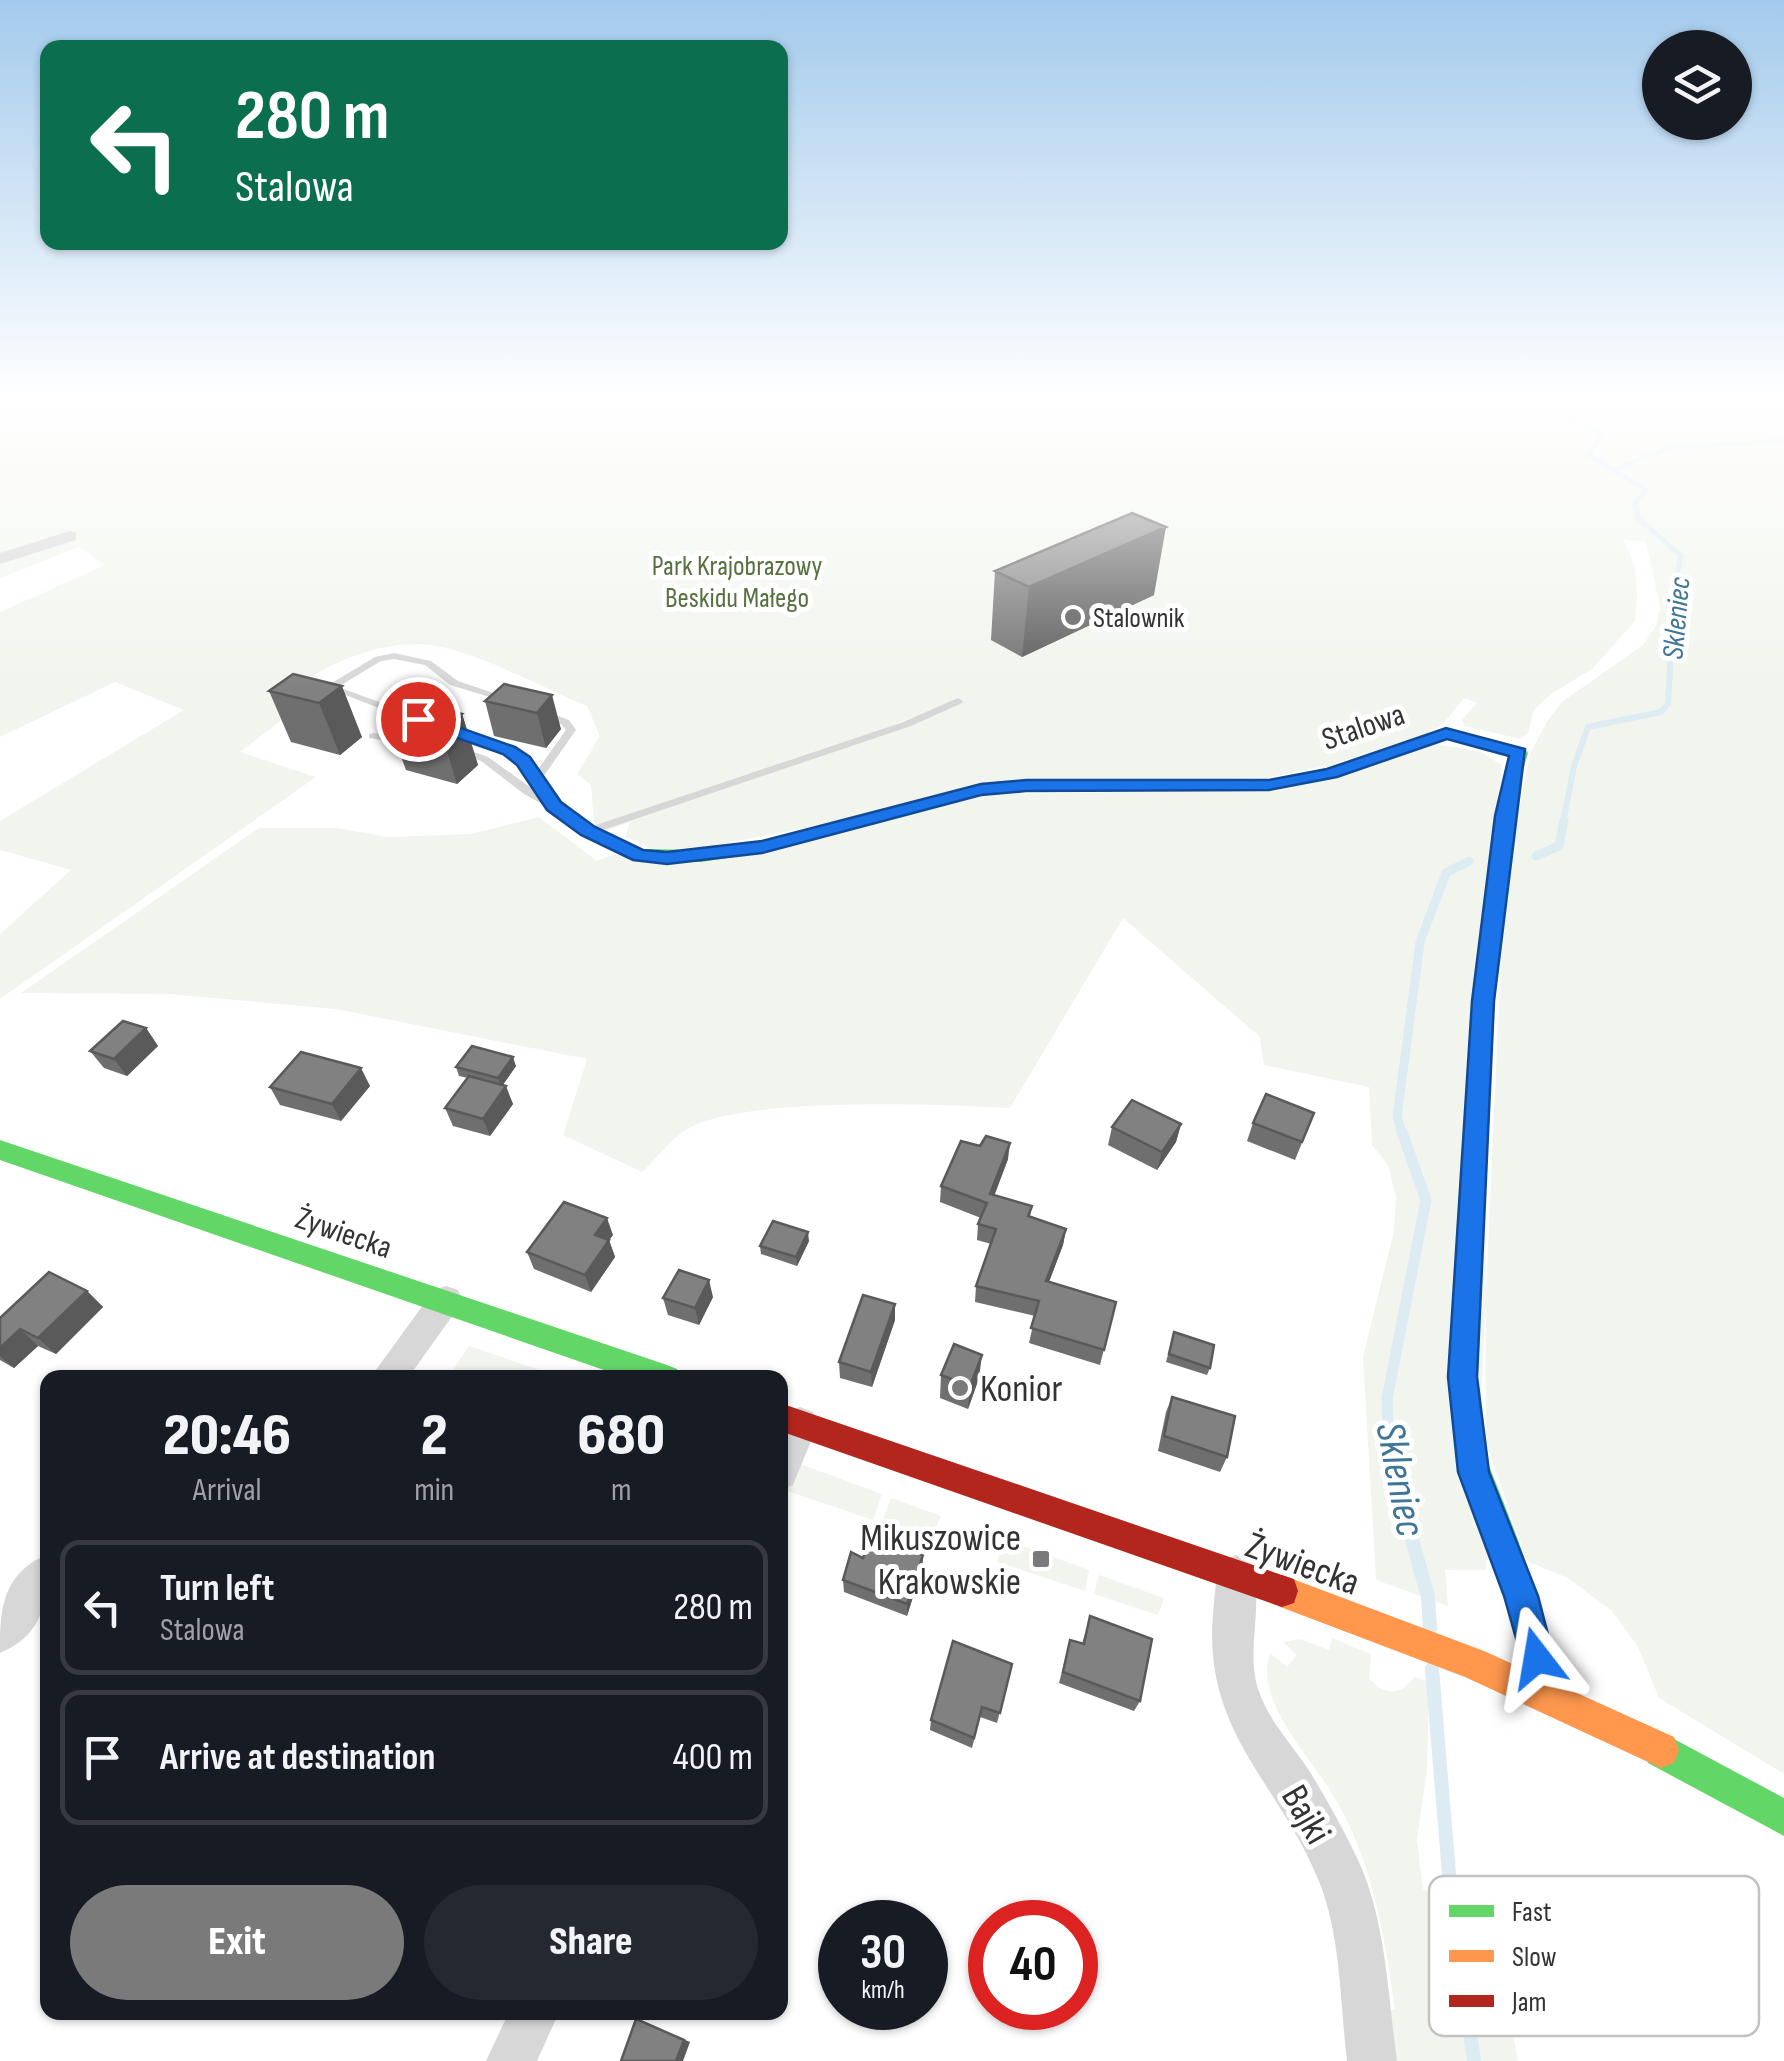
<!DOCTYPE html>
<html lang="en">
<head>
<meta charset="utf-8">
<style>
  body { margin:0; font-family:"Sofia Sans Condensed",sans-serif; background:#242831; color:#f1f3f6; height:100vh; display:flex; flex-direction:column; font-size:38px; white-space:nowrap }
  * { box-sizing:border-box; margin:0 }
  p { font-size:32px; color:#9ea1a6 }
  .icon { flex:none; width:55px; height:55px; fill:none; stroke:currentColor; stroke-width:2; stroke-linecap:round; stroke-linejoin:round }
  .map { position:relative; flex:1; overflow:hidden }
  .panel { position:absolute; left:40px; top:1370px; width:748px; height:650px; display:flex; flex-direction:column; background:#171b24; border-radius:20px; box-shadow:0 2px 8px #0004 }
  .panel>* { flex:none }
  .guide { position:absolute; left:40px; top:40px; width:748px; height:210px; border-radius:20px; box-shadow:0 2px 8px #0004; background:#0b6e4f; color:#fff; overflow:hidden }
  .controls { position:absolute; left:1642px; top:30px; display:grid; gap:20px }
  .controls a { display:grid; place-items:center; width:110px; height:110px; border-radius:50%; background:#171b24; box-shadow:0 2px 8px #0004; font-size:50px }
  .speed { position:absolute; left:818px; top:1900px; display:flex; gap:20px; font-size:50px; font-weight:700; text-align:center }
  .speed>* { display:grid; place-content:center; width:130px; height:130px; border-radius:50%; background:#171b24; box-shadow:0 2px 8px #0004; line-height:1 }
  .speed small { font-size:25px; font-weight:400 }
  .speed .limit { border:15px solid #d22; background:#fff; color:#111 }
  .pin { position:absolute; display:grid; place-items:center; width:85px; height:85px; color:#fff; margin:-42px; border:5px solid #fff; border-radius:50%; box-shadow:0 2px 10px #0007 }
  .me { position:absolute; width:110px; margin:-55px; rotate:346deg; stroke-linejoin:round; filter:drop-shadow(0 0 8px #0008) }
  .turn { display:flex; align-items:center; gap:35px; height:210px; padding:0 30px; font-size:45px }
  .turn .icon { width:130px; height:130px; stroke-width:2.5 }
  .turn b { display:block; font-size:70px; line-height:85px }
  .eta { display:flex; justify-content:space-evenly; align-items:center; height:170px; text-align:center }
  .eta b { font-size:60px; font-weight:800; line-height:70px }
  .cta { display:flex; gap:20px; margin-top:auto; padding:20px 30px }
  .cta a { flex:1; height:115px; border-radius:60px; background:#7a7a7a; color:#fff; font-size:40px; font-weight:800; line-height:115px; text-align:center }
  .cta a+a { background:#242831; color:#f1f3f6 }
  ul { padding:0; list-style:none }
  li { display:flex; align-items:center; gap:30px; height:135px; margin:0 20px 15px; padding:0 10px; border:5px solid #363941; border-radius:20px }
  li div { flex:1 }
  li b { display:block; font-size:38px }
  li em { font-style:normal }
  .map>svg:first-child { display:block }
</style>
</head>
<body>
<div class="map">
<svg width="1784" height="2061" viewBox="0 0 1784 2061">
  <rect width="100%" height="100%" fill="#fff"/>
  <path fill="#f1f5ed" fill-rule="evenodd" d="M0,398H1784V1774L1659,1698L1638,1647L1612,1611L1568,1578L1527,1561L1480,1426L1504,890L1530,754L1548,720L1562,702L1643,645L1656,626L1660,607L1646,542L1622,539C1639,562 1638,593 1635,621L1592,669L1551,694L1534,710L1528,733L1520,739L1465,726L1462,720L1477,703L1464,698L1444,723L1426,734L1290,778L1024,782L758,844L661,854L625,836L631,821L595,836L591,785L577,774L600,736L587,706C545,689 479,653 437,646C385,637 325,663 287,694L292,712L240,752L316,777L0,999V934L71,870L0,850V821L184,710L115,682L0,737V612L105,565L79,547L0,578ZM958,698L963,702L909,726L763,769C828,745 896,728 958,698Z
    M1433,744L1479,751L1502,765L1485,892L1486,1570H1445L1448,1606L1376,1580L1363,1357L1394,1231L1396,1197L1388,1165L1372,1145L1369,1087L1264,1065L1260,1037L1123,918L1010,1108C939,1104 745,1096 687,1129C671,1139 656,1159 642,1172L563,1135L587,1059L336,1009L168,994L21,993L259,828H338L387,837L471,834L539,817L597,861L615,854L637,860L983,794L1203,791Z
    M469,1346L561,1377L463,1378L451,1373Z
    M800,1464L882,1494L873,1520L784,1490Z
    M891,1498L941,1516L931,1539L882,1523Z
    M1004,1539L1089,1570L1085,1591L997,1562Z
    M1099,1575L1164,1598L1158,1615L1094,1594Z
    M1332,1638L1371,1654L1369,1678C1383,1696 1402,1696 1414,1677L1429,1682L1427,1770L1417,1839L1423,1890L1464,1901L1505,1994L1518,2061H1386L1381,2013L1395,2009C1384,1932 1372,1857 1330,1790C1307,1753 1254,1699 1270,1653L1287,1667L1297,1655L1283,1642L1299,1639L1329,1650Z"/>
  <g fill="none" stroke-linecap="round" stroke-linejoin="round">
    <path stroke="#ddebf3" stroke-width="5" d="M1561,398L1566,402L1552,410L1601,434L1589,455L1646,490L1635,503L1638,518L1681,556L1675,584
      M1612,471L1670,447L1784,441"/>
    <path stroke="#ddebf3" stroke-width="6" d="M1563,823L1574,766L1588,727L1661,712L1668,704L1675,581"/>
    <path stroke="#ddebf3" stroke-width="9" d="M1536,856L1559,846L1564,821
      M1403,1135L1397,1117L1420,942L1446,873L1469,861"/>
    <path stroke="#ddebf3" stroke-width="11" d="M1402,1132L1426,1200L1387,1399L1389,1455L1412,1538"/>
    <path stroke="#ddebf3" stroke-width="14" d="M1411,1536L1428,1597L1430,1629
      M1432,1669L1452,1910L1474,2061"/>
    <path fill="#d7d7d7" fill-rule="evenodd" d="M394,653L431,661L458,681L511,699L506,702L450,685L425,665L394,659L381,661L338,687L415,715V719H407L325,687L375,657Z
      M958,698L963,701L962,703L911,726L588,835L551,809L524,794L481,761L453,749L458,746L488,757L541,795L519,763L505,752L446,729L447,727H455C486,738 516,743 536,772L566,730L561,724L540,714L545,711L569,720L576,730L541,780L558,804L590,827L903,722Z
      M373,733L412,739L417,742L412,745L369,738V734Z"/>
    <path fill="#d7d7d7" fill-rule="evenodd" d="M70,531L76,532V540L0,564V553Z
      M446,1286L458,1290L463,1301L408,1378H370L434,1290Z
      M800,1407L813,1412L818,1424L793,1485L780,1490V1428L787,1412Z
      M48,1554C48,1597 46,1634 0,1653C0,1611 1,1574 48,1554Z
      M1236,1555L1250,1561C1266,1600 1245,1647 1258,1689C1269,1722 1292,1744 1310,1772C1327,1800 1344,1830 1358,1860C1386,1920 1388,1996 1397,2061H1347C1340,2003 1341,1933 1318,1879C1277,1780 1203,1732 1213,1614C1215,1595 1215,1578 1222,1561Z
      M509,2012H559L537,2061H486Z"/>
    <path fill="#63d668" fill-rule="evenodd" d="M1446,728L1525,749L1528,753L1515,799H1503L1500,795L1510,756L1447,739L1337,777L1269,790H1026L982,795L761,853L701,862L639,861L579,831L588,825L595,827L642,849L701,850L761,841L981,785L1026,780H1269L1327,768Z
      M0,1140L667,1365L677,1369L681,1378H627L0,1160Z
      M1472,1447L1483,1451C1501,1495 1572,1668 1557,1705L1545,1710L1533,1705L1512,1621L1457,1462L1461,1451Z
      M1661,1732L1784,1798V1836L1648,1763L1643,1750L1648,1737Z"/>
    <path fill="#ff974d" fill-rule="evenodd" d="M1509,790L1518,795L1494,1001L1477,1377L1487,1462L1483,1473L1472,1477L1461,1473L1457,1462L1449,1377L1472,1001L1500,795Z
      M1282,1575L1484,1651L1674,1737L1679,1750L1674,1763L1661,1768L1465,1677L1270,1603L1266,1591L1270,1579Z"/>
    <path fill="#b3261e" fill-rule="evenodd" d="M780,1403L1282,1575L1294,1579L1298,1591L1294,1603L1282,1607L780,1431Z"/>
  </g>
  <path fill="#6f6f6f" d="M995,571L1154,595L1022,657L991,640Z
    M293,674L362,737L340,755L291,742L269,691Z
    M504,684L561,729L546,748L494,736L485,701Z
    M462,714L478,765L457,784L406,770L387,719Z
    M146,1028L158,1046L127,1076L104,1068L90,1051Z
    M516,1066L503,1085L513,1104L490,1136L453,1126L445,1108L468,1078L459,1076L456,1067Z
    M370,1086L341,1121L280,1105L270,1087Z
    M1314,1113L1295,1160L1247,1141L1253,1123Z
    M1181,1124L1176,1142L1157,1170L1108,1145L1112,1127Z
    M1008,1159L994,1195L1032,1206L1030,1217L1066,1229L1063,1245L1049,1282L1116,1302L1100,1365L1029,1343L1035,1316L975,1302L976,1286L991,1244L977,1240L978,1224L981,1218L940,1202L941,1186Z
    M613,1235L609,1240L615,1257L591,1292L534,1269L527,1252Z
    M809,1241L797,1266L761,1254L760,1246Z
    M87,1291L103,1307L56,1354L38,1346L14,1368L0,1360V1318Z
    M713,1297L699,1325L668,1315L663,1298Z
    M895,1304V1320L872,1387L840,1378L839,1362Z
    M1174,1332L1210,1368L1207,1375L1166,1362Z
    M941,1375L979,1378L968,1409L940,1398Z
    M1172,1397L1227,1457L1220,1472L1158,1451L1166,1412Z
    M923,1555L922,1568L907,1616L844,1592L843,1580L863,1558Z
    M1090,1616L1140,1701L1134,1711L1059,1683L1070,1640L1082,1644Z
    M1012,1664L997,1723L980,1717L972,1748L930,1730L931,1720Z"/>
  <path fill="#5a5a5a" d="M1166,527L1154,595L1022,657L1029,587Z
    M342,686L362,737L340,755L319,703Z
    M552,695L561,729L546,748L537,713Z
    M462,714L478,765L457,784L441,732Z
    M146,1028L158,1046L127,1076L114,1059Z
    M513,1057L516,1066L501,1087L498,1078Z
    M361,1068L370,1086L341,1121L332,1104Z
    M506,1086L513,1104L490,1136L483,1119Z
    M1181,1124L1176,1142L1157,1170L1162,1152Z
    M1010,1143L1008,1159L989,1210L990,1194Z
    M607,1218L613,1235L601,1251L595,1235Z
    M1066,1229L1063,1245L1043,1297L1046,1281Z
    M808,1232L809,1241L797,1266L796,1257Z
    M609,1240L615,1257L591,1292L585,1275Z
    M709,1280L713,1297L699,1325L695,1308Z
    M87,1291L103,1307L56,1354L38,1338Z
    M895,1304V1320L872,1387L871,1372Z
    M20,1329L38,1346L14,1368L0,1356V1348Z
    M982,1355L979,1378L968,1409L970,1386Z
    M923,1555L922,1568L907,1616V1604Z
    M643,2022L690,2042L683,2061H676Z"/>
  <path fill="#818181" stroke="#5a5a5a" stroke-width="2.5" d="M1132,513L1166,527L1029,587L995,571Z
    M293,674L342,686L319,703L269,691Z
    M504,684L552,695L537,713L485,701Z
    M409,701L462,714L441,732L387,719Z
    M123,1021L146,1028L114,1059L90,1051Z
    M472,1046L513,1057L498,1078L456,1067Z
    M301,1052L361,1068L332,1104L270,1087Z
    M469,1076L506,1086L483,1119L445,1108Z
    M1266,1094L1314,1113L1302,1142L1253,1123Z
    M1132,1100L1181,1124L1162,1152L1112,1127Z
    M986,1136L1010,1143L990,1194L1032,1206L1028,1216L1066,1229L1046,1281L1116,1302L1104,1350L1031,1328L1039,1301L976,1286L996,1229L978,1224L987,1203L941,1186L961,1141L980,1146Z
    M564,1202L607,1218L595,1235L609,1240L585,1275L527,1252Z
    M773,1221L808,1232L796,1257L760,1246Z
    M679,1270L709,1280L695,1308L663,1298Z
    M49,1272L87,1291L38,1338L20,1329L0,1348V1318Z
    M863,1295L895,1304L871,1372L839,1362Z
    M1174,1332L1214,1345L1210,1368L1169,1354Z
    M954,1344L982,1355L970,1386L941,1375Z
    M1172,1397L1235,1416L1227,1457L1164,1436Z
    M871,1536L923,1555L907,1604L843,1580L851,1552L863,1558Z
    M1090,1616L1152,1639L1140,1701L1063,1672L1070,1640L1084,1644Z
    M953,1641L1012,1664L1000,1713L982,1707L974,1738L931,1720Z
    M636,2019L684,2040L676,2061H621Z"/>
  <linearGradient id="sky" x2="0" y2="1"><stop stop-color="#a3caec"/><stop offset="0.58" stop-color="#fff"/><stop offset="1" stop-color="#fff" stop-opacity="0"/></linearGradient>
  <rect width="1784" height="686" fill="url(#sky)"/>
  <path fill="#1a73e8" stroke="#114b97" stroke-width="2.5" d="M412,715H424L515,747L530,757L561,802L595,827L643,850L667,852L762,841L981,784L1026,780H1269L1327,769L1446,728L1525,749L1494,1001L1477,1377L1489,1472L1538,1596L1554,1658L1549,1670L1537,1675L1525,1670L1504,1596L1458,1472L1448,1377L1472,1001L1495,816L1509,756L1447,739L1337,777L1269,790L1026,791L981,795L762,853L667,864L633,860L581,835L547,810L517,765L503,754L412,722Z"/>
  <g fill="#7a7a7a" stroke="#fff" stroke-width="4">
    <circle cx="1073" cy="617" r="10"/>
    <circle cx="960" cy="1388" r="10"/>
    <rect x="1031" y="1549" width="20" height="20" rx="5"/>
  </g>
  <g text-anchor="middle" stroke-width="10" stroke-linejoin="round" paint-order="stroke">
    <g font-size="28" fill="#56703f" stroke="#fff">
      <text x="737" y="575">Park Krajobrazowy<tspan x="737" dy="32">Beskidu Małego</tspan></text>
    </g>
    <g font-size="28" fill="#333" stroke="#fff" text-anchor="start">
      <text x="1093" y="627">Stalownik</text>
    </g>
    <g font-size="30" font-style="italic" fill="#3f7597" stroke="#fff">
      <text transform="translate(1676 618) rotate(-85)" y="10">Skleniec</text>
    </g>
    <g font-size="32" fill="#333" stroke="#fff">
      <text transform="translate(1363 726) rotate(-19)" y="11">Stalowa</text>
      <text transform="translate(344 1232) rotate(19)" y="11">Żywiecka</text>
    </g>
    <g font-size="38" fill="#333" stroke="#fff" text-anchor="start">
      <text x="980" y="1401">Konior</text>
      <text x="1021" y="1550" text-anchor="end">Mikuszowice<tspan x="1021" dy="44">Krakowskie</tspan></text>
    </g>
    <g font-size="38" fill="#333" stroke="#fff">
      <text transform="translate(1303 1563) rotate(20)" y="13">Żywiecka</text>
      <text transform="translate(1307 1814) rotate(60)" y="13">Bajki</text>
    </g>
    <g font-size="42" font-style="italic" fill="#3f7597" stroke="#fff">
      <text transform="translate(1402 1479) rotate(79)" y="15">Skleniec</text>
    </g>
  </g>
  <rect x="1429" y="1876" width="330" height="160" rx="15" fill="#fff" stroke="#c2c2c2" stroke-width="2.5"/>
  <rect x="1449" y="1905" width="45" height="12" fill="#63d668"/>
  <rect x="1449" y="1950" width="45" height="12" fill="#ff974d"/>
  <rect x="1449" y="1995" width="45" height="12" fill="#b3261e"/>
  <g font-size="28" fill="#333">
    <text x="1512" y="1921">Fast</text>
    <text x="1512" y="1966">Slow</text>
    <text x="1512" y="2011">Jam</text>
  </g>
</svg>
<div class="controls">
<a><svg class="icon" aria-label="layers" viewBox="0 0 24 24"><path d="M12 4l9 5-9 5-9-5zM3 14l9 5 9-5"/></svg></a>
</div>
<div class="speed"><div>30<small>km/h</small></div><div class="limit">40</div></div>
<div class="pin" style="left:418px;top:719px;background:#d93025"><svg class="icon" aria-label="arrive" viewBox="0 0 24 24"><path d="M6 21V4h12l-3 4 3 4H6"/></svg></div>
<svg class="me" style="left:1537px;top:1658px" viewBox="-20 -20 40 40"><path d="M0-17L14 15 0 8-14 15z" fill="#1a73e8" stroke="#fff" stroke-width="4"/></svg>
<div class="guide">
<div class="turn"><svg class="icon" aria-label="left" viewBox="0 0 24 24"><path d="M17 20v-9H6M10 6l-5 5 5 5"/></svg><div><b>280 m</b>Stalowa</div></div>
</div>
<section class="panel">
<div class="eta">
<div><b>20:46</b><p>Arrival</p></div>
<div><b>2</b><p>min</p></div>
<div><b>680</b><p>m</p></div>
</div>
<ul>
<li><svg class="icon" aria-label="left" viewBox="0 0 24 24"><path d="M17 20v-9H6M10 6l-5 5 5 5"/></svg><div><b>Turn left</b><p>Stalowa</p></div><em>280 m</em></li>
<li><svg class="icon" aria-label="arrive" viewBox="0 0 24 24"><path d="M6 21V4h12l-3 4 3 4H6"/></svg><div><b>Arrive at destination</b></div><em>400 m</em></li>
</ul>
<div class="cta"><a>Exit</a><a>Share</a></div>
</section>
</div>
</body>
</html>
